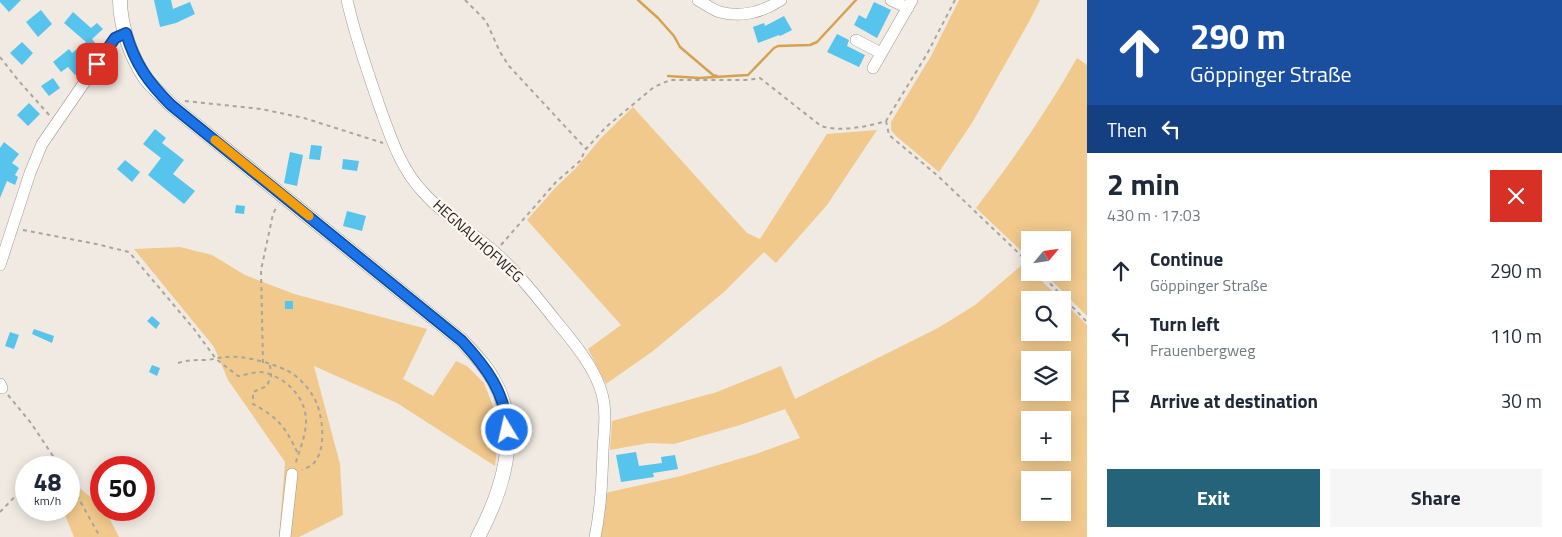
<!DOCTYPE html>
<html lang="en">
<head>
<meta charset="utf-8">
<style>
  body { margin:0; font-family:"Titillium Web",sans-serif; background:#f6f6f7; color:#1f2937; height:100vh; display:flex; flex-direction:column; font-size:19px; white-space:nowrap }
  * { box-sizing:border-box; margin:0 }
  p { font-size:16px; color:#747a83 }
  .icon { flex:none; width:28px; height:28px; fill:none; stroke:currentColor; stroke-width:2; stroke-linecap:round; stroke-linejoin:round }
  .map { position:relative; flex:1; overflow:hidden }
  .details { display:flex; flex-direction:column; background:#fff; width:475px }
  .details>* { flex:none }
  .top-card { background:#1a4fa0; color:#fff; overflow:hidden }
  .needle { width:32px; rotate:61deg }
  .tools { position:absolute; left:1021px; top:231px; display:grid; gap:10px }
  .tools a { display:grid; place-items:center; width:50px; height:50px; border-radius:0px; background:#fff; box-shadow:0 2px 12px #0003; font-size:25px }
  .speed { position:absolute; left:15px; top:456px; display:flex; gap:10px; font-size:25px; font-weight:700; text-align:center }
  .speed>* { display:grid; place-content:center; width:65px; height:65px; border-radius:50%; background:#fff; box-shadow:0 2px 12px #0003; line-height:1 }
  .speed small { font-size:12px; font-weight:400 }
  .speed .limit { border:8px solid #d22; background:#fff; color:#111 }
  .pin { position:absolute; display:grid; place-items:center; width:42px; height:42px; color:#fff; margin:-21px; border-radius:10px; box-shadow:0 2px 8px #0006 }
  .me { position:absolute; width:55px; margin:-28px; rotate:351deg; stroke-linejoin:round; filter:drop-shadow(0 0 4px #0008) }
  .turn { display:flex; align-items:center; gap:18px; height:105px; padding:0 20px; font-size:22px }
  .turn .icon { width:65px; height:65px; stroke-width:2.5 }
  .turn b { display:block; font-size:35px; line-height:42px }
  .then { display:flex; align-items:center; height:48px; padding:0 20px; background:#0003; gap:10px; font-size:19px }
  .round { display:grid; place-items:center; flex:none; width:52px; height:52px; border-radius:0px; background:#f6f6f7 }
  .headline { display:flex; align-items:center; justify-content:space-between; height:85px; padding:0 20px }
  h1 { font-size:30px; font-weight:700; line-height:38px }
  .cta { display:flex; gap:10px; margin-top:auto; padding:10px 20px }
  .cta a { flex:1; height:58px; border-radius:0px; background:#25637a; color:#fff; font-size:20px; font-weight:700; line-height:58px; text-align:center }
  .cta a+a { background:#f6f6f7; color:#1f2937 }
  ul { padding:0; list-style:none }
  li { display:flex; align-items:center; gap:15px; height:65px; padding:0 20px }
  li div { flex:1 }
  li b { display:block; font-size:19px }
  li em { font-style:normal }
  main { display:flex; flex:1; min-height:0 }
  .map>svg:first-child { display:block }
</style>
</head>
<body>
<main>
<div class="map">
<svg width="1087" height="537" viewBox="0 0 1087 537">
  <rect width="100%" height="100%" fill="#f0eae2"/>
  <path fill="#f1c98d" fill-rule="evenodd" d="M959,0H1040L1031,18L972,123L939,172L896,136L891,130V122L931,56Z
    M1077,58L1087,65V316L1044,273L1062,272V240H1030V259L976,208C1013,160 1047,111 1077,58Z
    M633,107L747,233L760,239L827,134L877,130L827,205L776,263L764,252L724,292L653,351L606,384L588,349L621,325L527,220L556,187L576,168L601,138Z
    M180,247L212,255L245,275L294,294L427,329L403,379L433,396L456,361L467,366L484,383L496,414L498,438L495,466L397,403L314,366L340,464L343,515L299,537H279L285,462L228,380L214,347L134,249Z
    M1023,264L1030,270V272L1033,273L1062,300H1030V332H1062V300L1087,325V537H598L605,493L681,476L756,454L800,438L785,409L740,425L674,444L649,443L610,450L612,421L717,392L781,366L795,399L938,328L975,305ZM1030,360H1062V392H1030ZM1030,420H1062V452H1030ZM1030,480H1062V512H1030Z
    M69,479L101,506V510H105L119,537H74L63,510H69Z"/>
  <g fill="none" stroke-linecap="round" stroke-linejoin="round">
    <path stroke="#d5a252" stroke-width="2.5" d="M638,0L658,18L674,36L680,47L713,75L717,76
      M668,76L699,78L748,75L774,48L778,46L810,45L817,42L856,0"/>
  </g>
  <path fill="#56c4ed" d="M0,0H21L9,12L0,2Z
    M154,0H171L173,9L190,2L195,14L176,23L160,27Z
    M874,2L891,10L877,38L854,25L859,15L866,19Z
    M41,10L52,24L38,37L26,22Z
    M73,12L91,28L97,23L103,29L92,39L99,48L96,52L92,48L87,52L89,54L79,62L84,68L75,75L68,67L61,72L53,62L69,49L72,53L86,42L64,23Z
    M784,16L792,30L780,36L779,35L758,43L753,27L764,23L765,26Z
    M837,34L849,40L847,46L865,55L859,67L827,52Z
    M22,42L33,53L22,65L10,53Z
    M53,78L60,88L49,96L41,86Z
    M29,103L40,114L28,126L17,115Z
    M155,129L166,138L162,143L184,160L173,174L195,191L184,204L148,175L161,158L143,144Z
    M4,142L19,154L12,163L19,168L15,175L18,177L15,185L7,181L0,198V148Z
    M311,145L322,146L320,160L309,159Z
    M290,152L303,155L297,186L284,183Z
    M343,159L359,161L357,171L342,169Z
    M125,160L140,172L132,182L117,169Z
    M236,205L245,206L244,214L235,213Z
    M347,211L366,216L362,231L343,226Z
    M285,301H293V309H285Z
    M152,316L160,323L156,329L147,321Z
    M34,329L54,336L52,343L32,334Z
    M10,332L19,335L14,349L5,346Z
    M152,365L160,368L157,376L149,372Z
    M636,452L639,466L662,463L661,457L675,455L678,469L653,473L654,477L621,482L616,455Z"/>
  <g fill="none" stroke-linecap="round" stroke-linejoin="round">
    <g stroke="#9d9790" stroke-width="12">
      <path id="minor" d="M347,0C355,36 367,70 379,105C390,135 400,168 423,192C444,216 472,232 496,253C518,273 537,297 556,321C573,342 595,367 602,394C607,412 604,432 603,450C602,480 601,508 595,537
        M698,0C705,4 713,10 720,12C741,18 763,12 781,0
        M891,0L908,8
        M856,40L881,53
        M873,68L912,0
        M0,265L30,173L42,144L115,38L126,33
        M0,384L2,388
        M285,537L292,474"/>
    </g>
    <g stroke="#9d9790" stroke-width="15">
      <path id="major" d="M120,0C120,26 131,57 146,79C153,88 163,96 171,105L462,341C474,354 487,367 495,383C522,432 502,492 478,537"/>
    </g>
    <path stroke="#a9a49e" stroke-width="2" stroke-dasharray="4 4" stroke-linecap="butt" d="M465,0L486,21L500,52L509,66L586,149
      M0,57L18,80L50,116
      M185,101L261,109L304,118L383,143
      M886,121L889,135L938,176L1030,264
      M23,230L96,244L129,252L194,329L216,359L238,376C245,375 254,372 261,372C281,375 301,392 305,412C309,429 300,448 295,465
      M501,245L556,182L580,161L586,149L606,127L654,87L670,80H749L760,78L821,126C840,132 866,127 886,121L927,54L955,0
      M1039,272L1087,322
      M178,363C188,360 194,360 204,360C212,360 219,357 227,357C243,355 271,363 286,370C297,375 307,386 313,396C323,412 328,451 312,465C310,467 305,468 302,470
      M263,363L261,270L273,214L277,206
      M270,365L271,376L267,386L253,392V404C279,418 286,428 298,454
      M8,395L31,423L61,468
      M44,468L54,457
      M69,481L100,537
      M0,512L26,485"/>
    <use href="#minor" stroke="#fff" stroke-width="11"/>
    <use href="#major" stroke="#fff" stroke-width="14"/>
  </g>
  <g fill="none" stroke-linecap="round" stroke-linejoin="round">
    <g stroke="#114b97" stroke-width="12">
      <path id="route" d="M97,64L115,38L126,33C135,64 148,82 171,105L462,341C486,367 506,393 507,430"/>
    </g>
    <use href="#route" stroke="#1a73e8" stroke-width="9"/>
    <path stroke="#f59e0b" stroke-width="9" d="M215,140L309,216"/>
  </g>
  <g text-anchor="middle" stroke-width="4.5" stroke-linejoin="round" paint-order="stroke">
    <g font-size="15" fill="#211f1c" stroke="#fdf7ef">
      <text transform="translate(478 241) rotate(42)" y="5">HEGNAUHOFWEG</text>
    </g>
  </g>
</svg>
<div class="tools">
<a><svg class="needle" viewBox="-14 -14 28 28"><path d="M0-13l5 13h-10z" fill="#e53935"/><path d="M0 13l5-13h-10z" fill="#747a83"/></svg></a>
<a><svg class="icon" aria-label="search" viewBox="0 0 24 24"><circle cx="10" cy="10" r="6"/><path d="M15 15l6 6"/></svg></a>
<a><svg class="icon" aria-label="layers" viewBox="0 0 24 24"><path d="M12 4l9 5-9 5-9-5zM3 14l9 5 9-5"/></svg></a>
<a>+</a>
<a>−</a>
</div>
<div class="speed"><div>48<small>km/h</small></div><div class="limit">50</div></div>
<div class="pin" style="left:97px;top:64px;background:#d93025"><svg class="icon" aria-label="arrive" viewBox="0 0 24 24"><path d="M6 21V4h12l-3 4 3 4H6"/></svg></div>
<svg class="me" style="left:507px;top:430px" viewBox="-20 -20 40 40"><circle r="17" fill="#1a73e8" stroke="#fff" stroke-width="3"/><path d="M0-11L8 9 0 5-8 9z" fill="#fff"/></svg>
</div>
<section class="details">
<div class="top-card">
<div class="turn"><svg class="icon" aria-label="ahead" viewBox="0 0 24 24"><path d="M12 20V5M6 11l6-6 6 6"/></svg><div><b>290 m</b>Göppinger Straße</div></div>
<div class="then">Then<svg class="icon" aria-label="left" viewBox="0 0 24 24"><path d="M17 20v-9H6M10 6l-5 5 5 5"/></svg></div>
</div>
<div class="headline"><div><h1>2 min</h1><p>430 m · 17:03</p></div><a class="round" style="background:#d93025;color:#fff"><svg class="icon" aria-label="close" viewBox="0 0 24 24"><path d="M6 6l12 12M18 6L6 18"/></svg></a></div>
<ul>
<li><svg class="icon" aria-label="ahead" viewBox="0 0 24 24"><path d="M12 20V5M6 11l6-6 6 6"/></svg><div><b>Continue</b><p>Göppinger Straße</p></div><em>290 m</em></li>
<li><svg class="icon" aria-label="left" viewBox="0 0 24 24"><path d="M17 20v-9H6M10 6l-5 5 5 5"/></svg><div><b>Turn left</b><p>Frauenbergweg</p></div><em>110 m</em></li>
<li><svg class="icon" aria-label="arrive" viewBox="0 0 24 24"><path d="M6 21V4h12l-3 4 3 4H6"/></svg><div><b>Arrive at destination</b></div><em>30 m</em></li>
</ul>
<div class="cta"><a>Exit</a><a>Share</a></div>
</section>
</main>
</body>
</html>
